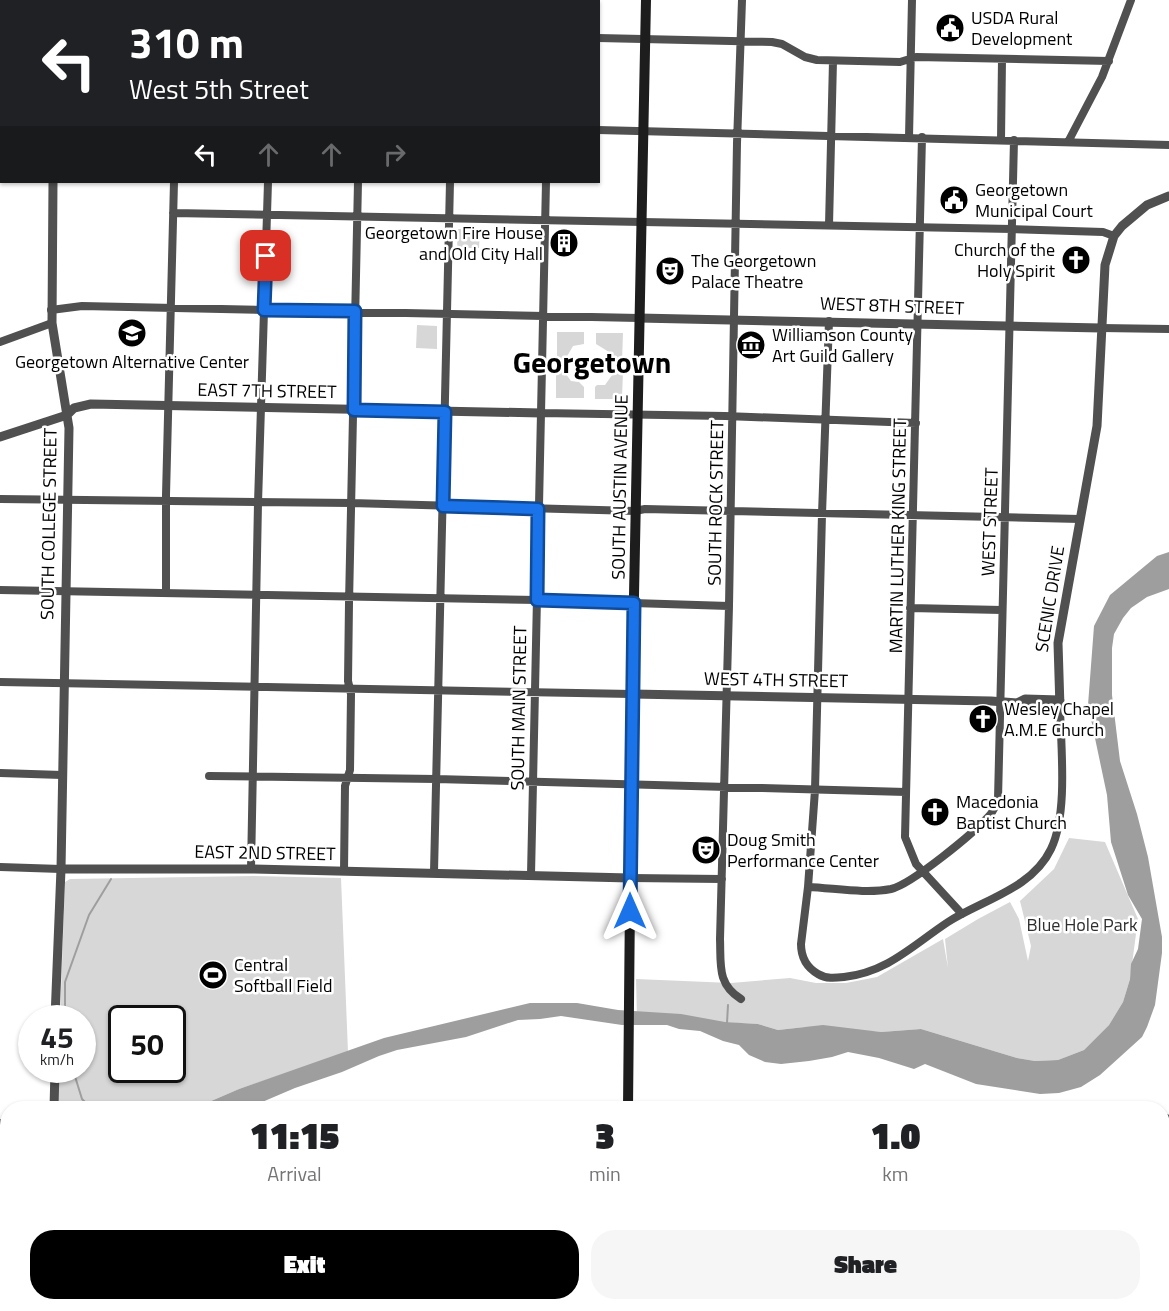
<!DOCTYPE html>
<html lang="en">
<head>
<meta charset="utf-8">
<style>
  body { margin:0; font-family:"Titillium Web",sans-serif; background:#f6f6f6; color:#202124; height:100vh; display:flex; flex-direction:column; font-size:22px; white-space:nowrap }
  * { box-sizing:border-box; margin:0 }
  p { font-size:20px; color:#757577 }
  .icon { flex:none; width:33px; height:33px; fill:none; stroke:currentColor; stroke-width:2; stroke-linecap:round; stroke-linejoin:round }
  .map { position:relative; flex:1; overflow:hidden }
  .sheet { position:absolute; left:0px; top:1101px; width:1170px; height:210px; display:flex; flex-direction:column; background:#fff; border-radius:24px 24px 0 0; box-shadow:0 2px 4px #0004 }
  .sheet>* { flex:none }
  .guide { position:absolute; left:0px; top:0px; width:600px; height:183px; box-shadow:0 2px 4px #0004; background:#202124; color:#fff; overflow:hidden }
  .speed { position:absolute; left:18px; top:1005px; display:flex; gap:12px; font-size:30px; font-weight:700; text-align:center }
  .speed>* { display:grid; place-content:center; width:78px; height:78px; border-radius:50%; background:#fff; box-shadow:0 2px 4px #0004; line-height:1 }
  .speed small { font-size:15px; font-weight:400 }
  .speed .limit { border:3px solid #111; border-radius:9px; background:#fff; color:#111 }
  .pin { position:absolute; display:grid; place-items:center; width:51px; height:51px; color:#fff; margin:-26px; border-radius:12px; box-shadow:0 3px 9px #0006 }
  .me { position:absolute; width:66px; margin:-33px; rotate:0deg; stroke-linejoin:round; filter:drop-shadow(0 0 4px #0008) }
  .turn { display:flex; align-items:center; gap:21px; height:126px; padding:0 30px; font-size:27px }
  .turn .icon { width:78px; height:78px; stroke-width:2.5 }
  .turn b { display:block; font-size:42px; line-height:51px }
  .lanes { display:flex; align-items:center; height:57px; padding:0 30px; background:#0003; justify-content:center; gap:30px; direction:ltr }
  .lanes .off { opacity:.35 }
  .eta { display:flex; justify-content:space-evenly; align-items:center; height:102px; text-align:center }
  .eta b { font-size:36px; font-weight:800; line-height:42px }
  .button { display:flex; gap:12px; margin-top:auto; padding:12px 30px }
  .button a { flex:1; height:69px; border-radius:24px; background:#000; color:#fff; font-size:24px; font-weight:800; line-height:69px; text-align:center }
  .button a+a { background:#f6f6f6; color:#202124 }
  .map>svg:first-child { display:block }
</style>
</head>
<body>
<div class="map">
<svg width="1169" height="1311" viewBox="0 0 1169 1311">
  <rect width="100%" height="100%" fill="#fff"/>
  <path fill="#d7d7d7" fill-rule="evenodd" d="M458,229H480L479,248H457Z
    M417,325L437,326V349L416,348Z
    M557,332H584V344L573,346L565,360L557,359Z
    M596,333H623L622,361H614L609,352L596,344Z
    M556,370H563L571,381L579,382L584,387V398H556Z
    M615,371L623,372L622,397L620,399H595V387L597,385H605Z
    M1069,838L1105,842L1138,919L1130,979L1123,1002L1109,1025L1084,1050L1058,1060L1035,1061L1017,1058L921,1029L881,1032L805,1027L778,1030L758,1024L637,1018L636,979L731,983L790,978L816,983H846L877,977L943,939L948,968L945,939L978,919L1010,902L1019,919L1028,961L1031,946L1020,901L1054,869Z
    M254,876L341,878L348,1052L239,1089L195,1108H58L59,1070H82V1018H60L65,882L70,879ZM122,1018H172V1070H122Z"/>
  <path fill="#9e9e9e" d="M1169,552V589L1147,597L1131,608L1123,618L1114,634L1112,648V695L1120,761L1137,814L1148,857L1162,937V953L1155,1005L1147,1027L1142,1037L1100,1075L1081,1087L1059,1093L1040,1094L976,1084L925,1064L914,1069L879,1058L848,1052L832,1057L809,1061L781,1064L765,1062L749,1055L739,1045L723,1041L700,1031L679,1029L667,1025H622L561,1016L540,1019L518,1020L466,1037L397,1050L379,1056L342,1072L295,1088L248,1108H195L239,1089L384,1038L530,1003H577L618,1010L681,1014L725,1022L758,1024L778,1030L823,1025L881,1032L921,1029L1017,1058L1035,1061L1058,1060L1084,1050L1109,1025L1123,1002L1130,979L1131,964L1138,949L1142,919L1128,895L1111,842L1107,795L1088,705L1094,626L1110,595L1157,556Z
    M39,1304H72L65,1311H34Z
    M231,1304H469L407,1311H195Z"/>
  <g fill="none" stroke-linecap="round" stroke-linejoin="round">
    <path stroke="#9e9e9e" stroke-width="2" d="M65,1018V982L89,915L111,879
      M727,1023L728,1005
      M73,1070L82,1099L91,1108"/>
    <g stroke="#dbdbdb" stroke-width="16">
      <path id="motorway" d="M1167,1311L1169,1309"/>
    </g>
    <path stroke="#505050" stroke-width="8" d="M178,2V0
      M270,2V0
      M361,2V0
      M455,2V0
      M549,2V0
      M598,38L772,42L782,44L805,57L817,60L900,62L916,57L1109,61
      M0,118H2
      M598,130L1169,145
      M909,137L912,0
      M922,137L905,837L916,864L962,914
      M1001,140L1002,59
      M1068,142L1102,77L1131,0
      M173,213L1012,229L1103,232L1114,236
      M829,225L833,61
      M51,310L82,306L639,318
      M829,321L822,514L815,790L808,887L801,944C801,956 806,967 818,974C826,979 835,978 844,977C888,972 913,945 948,922C982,900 1032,889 1051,849C1068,814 1061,748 1060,708
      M1101,328L1169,329
      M0,342L52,323
      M541,413L725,416L916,423
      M0,499L351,503L635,511L645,509L1080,519
      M0,590L537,600L729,606
      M166,593V495L174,182
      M910,608L1002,610
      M0,682L632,694
      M0,773L62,775
      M209,776L436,779L906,792
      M0,867L61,869
      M251,869L258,503L268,182
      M344,871L345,786L350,770L351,694L348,681L349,603L358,182
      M434,872L450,182
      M531,875L546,182
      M630,878L722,879
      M808,887C834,888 865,894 891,889C912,884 974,833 990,815C994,810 996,805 998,799L1014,140
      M741,999C717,984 721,965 720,939L729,606L737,143L742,0
      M1162,1117L1169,1119
      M0,1123L8,1124
      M0,1173L8,1153"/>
    <path stroke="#505050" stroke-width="9" d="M56,2V0
      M53,182L52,323L69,428L61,869L55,1018
      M639,318L1101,328
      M0,437L67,415L74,408L91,404L541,413
      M632,694L991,701L1017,703L1025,708H1060L1058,643L1097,426L1105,265L1114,236L1122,226L1147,205L1169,196
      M1017,703L1025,699L1060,700
      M61,869H251L630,878
      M54,1108L55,1070
      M0,1292L8,1279"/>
    <path stroke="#1d1d1d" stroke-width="10" d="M628,1108L632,694L646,0
      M1162,1247L1169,1241
      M625,1311V1304
      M1093,1311L1101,1304"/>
    <use href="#motorway" stroke="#000" stroke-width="14"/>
  </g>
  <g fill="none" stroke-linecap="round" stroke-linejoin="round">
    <g stroke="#114b97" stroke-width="15">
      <path id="route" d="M266,256L264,310L355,311L354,410L445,412L443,506L538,509L537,600L634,603L630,911"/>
    </g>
    <use href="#route" stroke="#1a73e8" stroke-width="10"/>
  </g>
  <defs>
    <g id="civic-disc" transform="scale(1.5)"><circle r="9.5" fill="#000" stroke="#fff"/><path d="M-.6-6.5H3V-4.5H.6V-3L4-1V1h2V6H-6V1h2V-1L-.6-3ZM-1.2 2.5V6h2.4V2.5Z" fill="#fff"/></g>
    <g id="building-disc" transform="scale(1.5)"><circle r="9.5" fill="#000" stroke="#fff"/><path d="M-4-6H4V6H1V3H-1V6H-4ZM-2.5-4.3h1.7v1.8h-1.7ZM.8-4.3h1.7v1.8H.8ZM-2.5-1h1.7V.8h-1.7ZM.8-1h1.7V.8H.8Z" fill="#fff"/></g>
    <g id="church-disc" transform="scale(1.5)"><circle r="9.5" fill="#000" stroke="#fff"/><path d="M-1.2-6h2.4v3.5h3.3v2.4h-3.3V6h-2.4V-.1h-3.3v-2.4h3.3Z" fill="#fff"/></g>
    <g id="theatre-disc" transform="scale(1.5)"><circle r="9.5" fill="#000" stroke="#fff"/><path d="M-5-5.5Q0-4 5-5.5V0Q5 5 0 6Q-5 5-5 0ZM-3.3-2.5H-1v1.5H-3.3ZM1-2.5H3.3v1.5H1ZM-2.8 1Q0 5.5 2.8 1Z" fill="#fff"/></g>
    <g id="school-disc" transform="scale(1.5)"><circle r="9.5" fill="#000" stroke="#fff"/><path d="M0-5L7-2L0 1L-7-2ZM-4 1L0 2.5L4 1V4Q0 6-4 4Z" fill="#fff"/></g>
    <g id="museum-disc" transform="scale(1.5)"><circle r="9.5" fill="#000" stroke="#fff"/><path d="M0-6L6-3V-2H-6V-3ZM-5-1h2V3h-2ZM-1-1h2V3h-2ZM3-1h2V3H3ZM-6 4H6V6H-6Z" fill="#fff"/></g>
    <g id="stadium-disc" transform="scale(1.5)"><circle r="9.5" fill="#000" stroke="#fff"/><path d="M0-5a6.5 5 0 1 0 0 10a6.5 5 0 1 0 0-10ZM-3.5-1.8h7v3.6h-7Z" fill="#fff"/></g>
  </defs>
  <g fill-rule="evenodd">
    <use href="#civic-disc" x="950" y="28"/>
    <use href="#civic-disc" x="954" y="200"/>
    <use href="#building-disc" x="564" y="243"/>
    <use href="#church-disc" x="1076" y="260"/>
    <use href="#theatre-disc" x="670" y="271"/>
    <use href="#school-disc" x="132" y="333"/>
    <use href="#museum-disc" x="751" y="345"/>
    <use href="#church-disc" x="983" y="719"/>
    <use href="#church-disc" x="935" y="812"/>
    <use href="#theatre-disc" x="706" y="850"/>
    <use href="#stadium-disc" x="213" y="975"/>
  </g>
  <g text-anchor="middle" stroke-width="5" stroke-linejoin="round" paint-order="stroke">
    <g font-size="18" fill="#000" stroke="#fff" text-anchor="start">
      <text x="971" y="24">USDA Rural<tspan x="971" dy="21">Development</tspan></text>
      <text x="975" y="196">Georgetown<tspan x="975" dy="21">Municipal Court</tspan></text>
      <text x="543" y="239" text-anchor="end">Georgetown Fire House<tspan x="543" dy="21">and Old City Hall</tspan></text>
      <text x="1055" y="256" text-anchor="end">Church of the<tspan x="1055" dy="21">Holy Spirit</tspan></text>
      <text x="691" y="267">The Georgetown<tspan x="691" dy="21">Palace Theatre</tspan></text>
      <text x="772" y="341">Williamson County<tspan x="772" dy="21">Art Guild Gallery</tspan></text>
      <text x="132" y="368" text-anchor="middle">Georgetown Alternative Center</text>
      <text x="1004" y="715">Wesley Chapel<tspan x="1004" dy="21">A.M.E Church</tspan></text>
      <text x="956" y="808">Macedonia<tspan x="956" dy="21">Baptist Church</tspan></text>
      <text x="727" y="846">Doug Smith<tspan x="727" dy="21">Performance Center</tspan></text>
      <text x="234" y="971">Central<tspan x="234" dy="21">Softball Field</tspan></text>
    </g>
    <g font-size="18" fill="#000" stroke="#fff">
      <text transform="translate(892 306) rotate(2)" y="6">WEST 8TH STREET</text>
      <text transform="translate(267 391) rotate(1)" y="6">EAST 7TH STREET</text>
      <text transform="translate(620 487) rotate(-89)" y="6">SOUTH AUSTIN AVENUE</text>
      <text transform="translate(716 503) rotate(-89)" y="6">SOUTH ROCK STREET</text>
      <text transform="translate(990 522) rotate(-88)" y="6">WEST STREET</text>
      <text transform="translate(49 524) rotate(-89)" y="6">SOUTH COLLEGE STREET</text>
      <text transform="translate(898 536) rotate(-89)" y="6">MARTIN LUTHER KING STREET</text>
      <text transform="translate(1050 599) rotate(-81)" y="6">SCENIC DRIVE</text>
      <text transform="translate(776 680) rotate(1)" y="6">WEST 4TH STREET</text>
      <text transform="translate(519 708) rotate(-89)" y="6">SOUTH MAIN STREET</text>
      <text transform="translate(265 853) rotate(1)" y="6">EAST 2ND STREET</text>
    </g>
    <g font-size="18" fill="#2e2e2e" stroke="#fff">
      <text x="1082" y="931">Blue Hole Park</text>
    </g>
    <g font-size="30" font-weight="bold" fill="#000" stroke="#fff">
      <text x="592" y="373">Georgetown</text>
    </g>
  </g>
</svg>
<div class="speed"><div>45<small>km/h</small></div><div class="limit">50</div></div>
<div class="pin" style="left:266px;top:256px;background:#d93025"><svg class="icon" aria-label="arrive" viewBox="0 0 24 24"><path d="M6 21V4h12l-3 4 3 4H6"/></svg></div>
<svg class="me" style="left:630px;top:911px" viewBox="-20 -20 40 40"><path d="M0-17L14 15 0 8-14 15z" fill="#1a73e8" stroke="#fff" stroke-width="4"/></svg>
<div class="guide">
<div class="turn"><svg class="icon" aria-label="left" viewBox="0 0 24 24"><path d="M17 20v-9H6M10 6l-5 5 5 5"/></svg><div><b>310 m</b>West 5th Street</div></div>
<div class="lanes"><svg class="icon" aria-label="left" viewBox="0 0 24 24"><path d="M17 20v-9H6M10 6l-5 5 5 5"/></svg><svg class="icon off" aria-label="ahead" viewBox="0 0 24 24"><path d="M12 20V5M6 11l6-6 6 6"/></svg><svg class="icon off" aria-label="ahead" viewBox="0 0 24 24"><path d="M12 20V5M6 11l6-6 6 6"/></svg><svg class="icon off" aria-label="right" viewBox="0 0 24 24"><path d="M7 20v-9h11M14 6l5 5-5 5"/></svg></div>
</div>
<section class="sheet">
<div class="eta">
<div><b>11:15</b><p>Arrival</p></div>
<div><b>3</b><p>min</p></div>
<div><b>1.0</b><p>km</p></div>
</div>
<div class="button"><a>Exit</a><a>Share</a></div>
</section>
</div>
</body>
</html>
